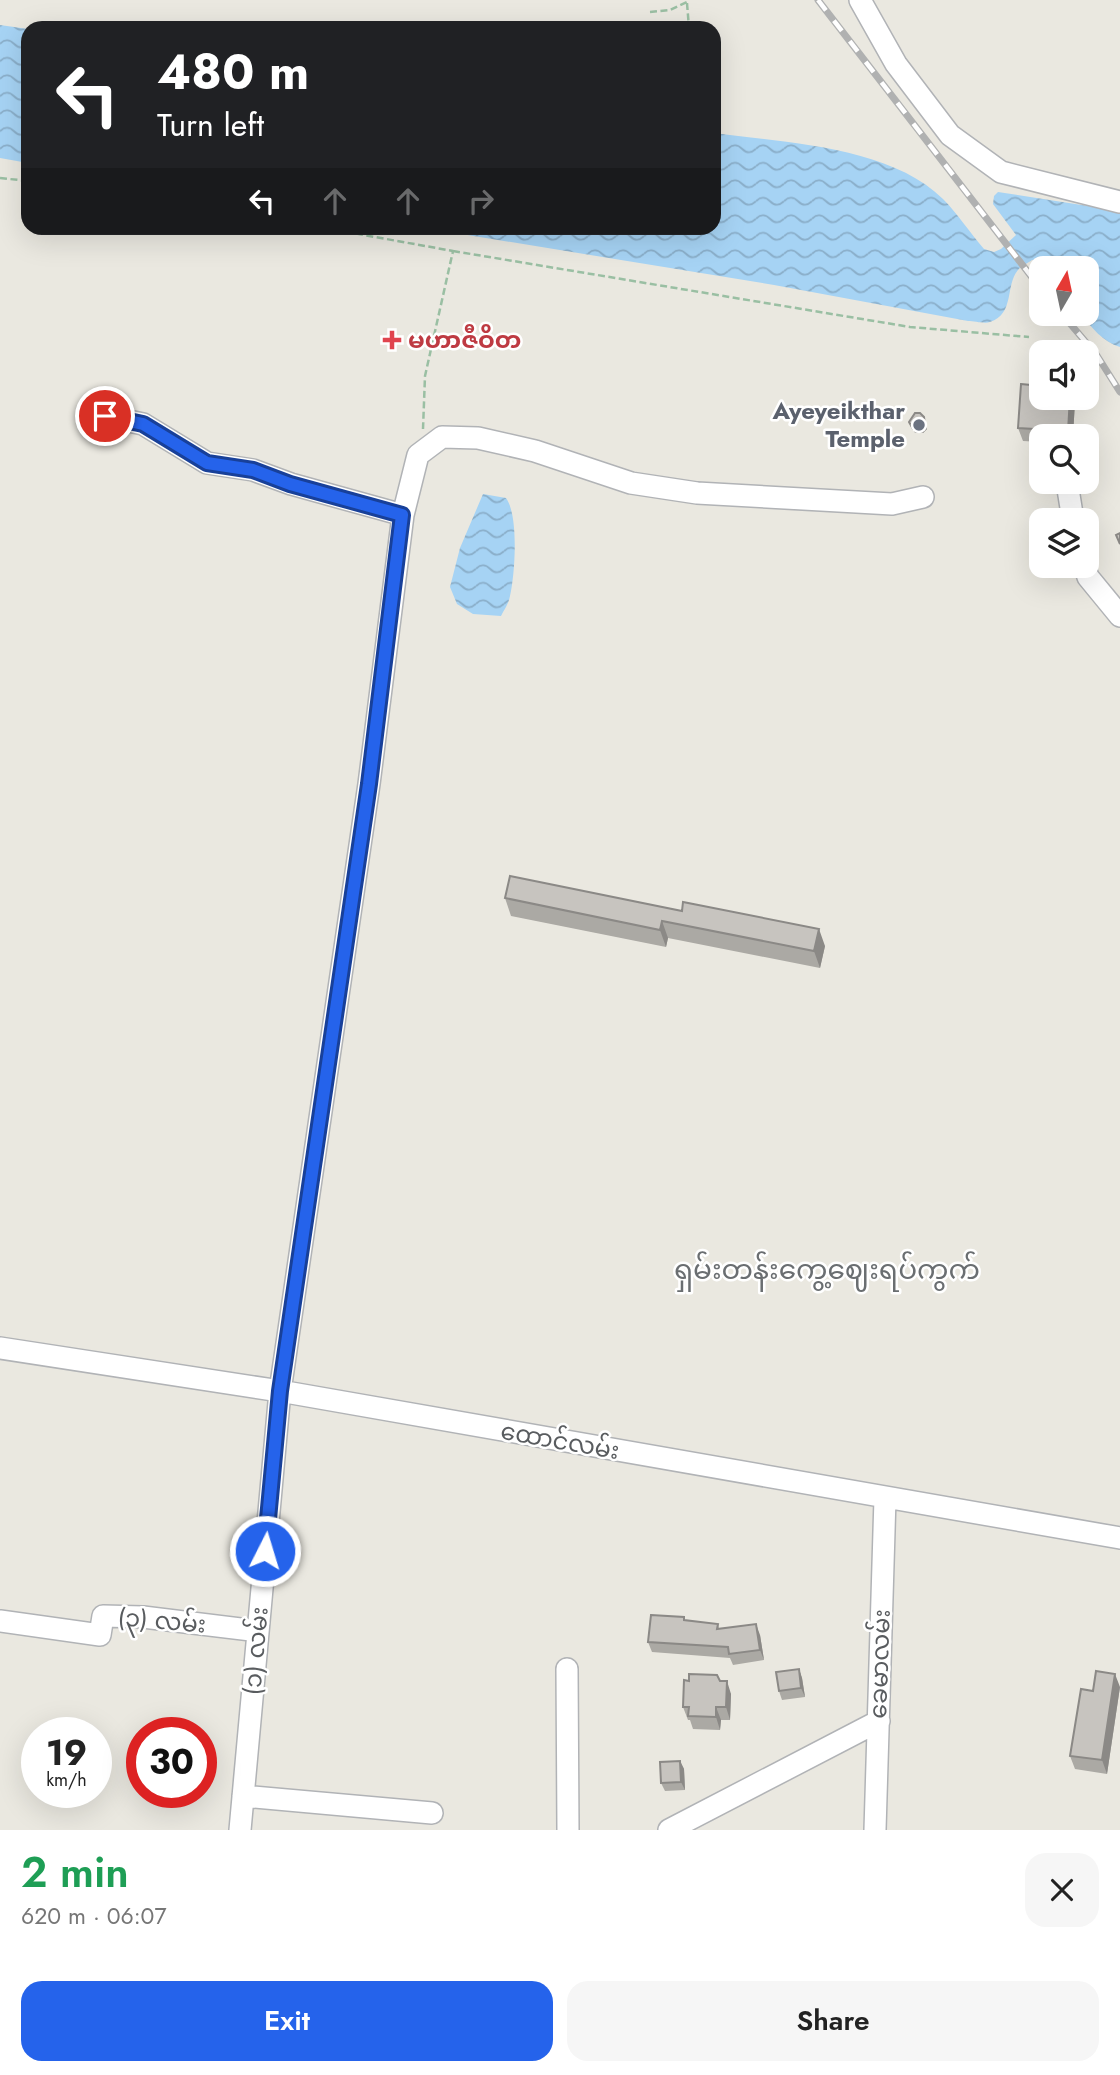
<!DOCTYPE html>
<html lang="en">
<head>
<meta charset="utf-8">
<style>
  body { margin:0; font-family:Jost,"Noto Sans Myanmar",sans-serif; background:#f6f6f6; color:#222; height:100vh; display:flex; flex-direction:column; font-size:26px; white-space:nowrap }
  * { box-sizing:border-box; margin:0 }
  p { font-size:23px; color:#767676 }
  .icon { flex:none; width:38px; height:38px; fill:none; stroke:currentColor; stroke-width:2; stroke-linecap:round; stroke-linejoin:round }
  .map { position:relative; height:1830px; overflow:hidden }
  .panel { display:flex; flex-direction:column; background:#fff; flex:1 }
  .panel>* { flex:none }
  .hud { position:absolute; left:21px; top:21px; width:700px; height:214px; border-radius:21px; box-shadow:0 7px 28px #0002; background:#202124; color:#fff; overflow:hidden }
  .needle { width:46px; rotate:9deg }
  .buttons { position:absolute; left:1029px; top:256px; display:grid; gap:14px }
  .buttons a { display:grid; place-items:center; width:70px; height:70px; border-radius:14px; background:#fff; box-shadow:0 7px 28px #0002; font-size:35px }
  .speed { position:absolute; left:21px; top:1717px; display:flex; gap:14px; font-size:35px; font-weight:700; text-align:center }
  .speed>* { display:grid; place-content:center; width:91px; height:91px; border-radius:50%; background:#fff; box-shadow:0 7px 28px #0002; line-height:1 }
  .speed small { font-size:18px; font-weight:400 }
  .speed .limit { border:10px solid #d22; background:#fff; color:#111 }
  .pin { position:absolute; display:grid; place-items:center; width:60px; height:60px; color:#fff; margin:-30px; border:4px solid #fff; border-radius:50%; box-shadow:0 2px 7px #0007 }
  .me { position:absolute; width:77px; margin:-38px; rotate:5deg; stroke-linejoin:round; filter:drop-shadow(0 0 5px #0008) }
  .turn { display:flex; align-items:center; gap:24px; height:147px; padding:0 21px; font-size:32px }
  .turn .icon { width:91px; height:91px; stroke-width:2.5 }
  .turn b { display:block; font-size:49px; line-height:60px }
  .lanes { display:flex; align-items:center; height:66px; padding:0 21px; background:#0003; justify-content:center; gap:35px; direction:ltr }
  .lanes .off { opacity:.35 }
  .round { display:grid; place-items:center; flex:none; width:74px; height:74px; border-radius:21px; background:#f6f6f6 }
  .head { display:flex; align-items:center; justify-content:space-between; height:119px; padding:0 21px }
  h1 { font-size:42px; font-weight:600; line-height:52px; color:#1e9e55 }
  .primary-button { display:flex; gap:14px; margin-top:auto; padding:14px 21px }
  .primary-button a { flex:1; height:80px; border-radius:21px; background:#2563eb; color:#fff; font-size:28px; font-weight:600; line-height:80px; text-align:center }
  .primary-button a+a { background:#f6f6f6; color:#222 }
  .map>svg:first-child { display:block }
</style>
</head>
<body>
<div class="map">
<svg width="1120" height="1830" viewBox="0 0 1120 1830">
  <defs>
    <pattern id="water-waves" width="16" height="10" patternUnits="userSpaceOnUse" patternTransform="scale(1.75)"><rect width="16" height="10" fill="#a6d3f4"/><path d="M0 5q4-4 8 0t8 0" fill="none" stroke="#8aaec9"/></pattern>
  </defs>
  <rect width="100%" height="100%" fill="#eae8e0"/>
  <path fill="url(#water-waves)" d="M0,25L28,29V163L0,158Z
    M714,133C785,143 889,146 943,199C958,214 970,233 984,249L994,252L1001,249L1016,235L993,204L994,196L998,192L1120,211V347C1103,342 1091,327 1080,313H1087V268H1043L1039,262L1032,260C1028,263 1021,266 1018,270C1005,285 1015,314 990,322C985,324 974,321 968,321L774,285L425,228H714Z
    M483,494L506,498C519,516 515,574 510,596C509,603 504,610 501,616L473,614L457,604L450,587L460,548Z"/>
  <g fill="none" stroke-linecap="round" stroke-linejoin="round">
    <g stroke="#b1b3b6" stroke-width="24">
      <path id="minor" d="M860,0L896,64L950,135L1001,172L1120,202
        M105,416L143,424L207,463L253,470L291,484L403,515
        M1068,489L1073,520
        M1084,565L1088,577L1120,616
        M0,1348L280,1391L1120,1538
        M0,1621L100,1635L103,1616L143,1617L258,1631
        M567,1669L568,1830
        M243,1796L432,1813
        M240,1830L280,1391L369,784L403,515L418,455L442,437L478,438L535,451L631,483L697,493L892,504L923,497
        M669,1830L879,1721
        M875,1830L885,1498"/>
    </g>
    <path stroke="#9abfa3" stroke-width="2.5" stroke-dasharray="7 3.5" stroke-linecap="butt" d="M687,3L689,28
      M650,12L670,10L687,2
      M0,178L28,181
      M325,228L453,251L425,376L423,429
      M453,251L910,327L1029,337"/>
    <use href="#minor" stroke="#fff" stroke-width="21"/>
    <g stroke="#b0b1b1" stroke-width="7">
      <path id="rail" d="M818,0L1041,289
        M1061,313L1096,354L1120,392"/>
    </g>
    <use href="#rail" stroke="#fff" stroke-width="4.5" stroke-dasharray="13" stroke-linecap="butt"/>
  </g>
  <path fill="#aba9a4" d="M1041,397H1074L1075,401L1073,436H1041V442L1023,441L1018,428Z
    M924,417L927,429L923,433H915L909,422Z
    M510,876L825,946L820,968L668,938L666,947L511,916L505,898Z
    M686,1621L718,1624L719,1629L760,1635L764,1660L733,1665L730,1658L652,1652L648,1642Z
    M799,1669L802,1678L805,1697L782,1700L779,1691Z
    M720,1681L731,1694L730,1720H721L720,1730L693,1729L690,1720H688L683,1707Z
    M1120,1687L1107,1774L1075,1769L1070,1756L1093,1691Z
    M680,1761L684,1769L685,1790L665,1791L661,1783Z"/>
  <path fill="#8b8986" d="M1070,397H1074L1075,401L1073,436H1069L1068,431Z
    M924,417L927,429L923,433L921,429Z
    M662,921L668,938L666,947L660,930Z
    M819,929L825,946L820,968L814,951Z
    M756,1624L760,1635L764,1660L760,1650Z
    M799,1669L802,1678L805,1697L801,1688Z
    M1115,1674L1120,1687L1107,1774L1102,1760Z
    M727,1681L731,1694L730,1720L726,1707Z
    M716,1707L721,1720L720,1730L716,1717Z
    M680,1761L684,1769L685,1790L681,1782Z"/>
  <path fill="#c7c4bf" stroke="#8b8986" stroke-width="2" d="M1021,384L1041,386V397H1070L1068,431L1018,428Z
    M915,413H920L924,417L925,425L921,429H913L909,422Z
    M1120,533V544L1116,535Z
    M510,876L682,911L683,902L819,929L814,951L662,921L660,930L505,898Z
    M651,1615L684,1617V1620L718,1624L717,1629L756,1624L760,1650L729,1654L728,1647L648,1642Z
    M799,1669L801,1688L779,1691L776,1672Z
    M1096,1671L1115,1674L1102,1760L1070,1756L1081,1689L1093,1691Z
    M689,1674L717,1675L720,1681H727L726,1707H716V1717L688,1716L689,1707H683L684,1680L689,1681Z
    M680,1761L681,1782L661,1783L660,1762Z"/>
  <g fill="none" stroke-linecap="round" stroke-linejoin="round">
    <g stroke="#184099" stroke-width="18">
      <path id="route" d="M105,416L143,424L207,463L253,470L290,484L402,515L369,784L280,1391L265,1551"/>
    </g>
    <use href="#route" stroke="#2563eb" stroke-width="12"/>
  </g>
  <path fill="#e0444e" stroke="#fff" stroke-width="2.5" d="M388.5 329.5h7v7h7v7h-7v7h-7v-7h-7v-7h7z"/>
  <circle fill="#6b7280" stroke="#fff" stroke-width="2.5" cx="919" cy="425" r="7"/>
  <g text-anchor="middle" stroke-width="5" stroke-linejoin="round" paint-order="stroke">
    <g font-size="24" font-weight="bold" fill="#be3a42" stroke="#fff" text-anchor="start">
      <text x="408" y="348">မဟာဇီဝိတ</text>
    </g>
    <g font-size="24" font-weight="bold" fill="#5b616d" stroke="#fff" text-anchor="end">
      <text x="905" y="419">Ayeyeikthar<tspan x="905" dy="28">Temple</tspan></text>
    </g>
    <g font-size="24" fill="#595c5f" stroke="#fff">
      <text transform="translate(560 1441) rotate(10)" y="8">ထောင်လမ်း</text>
      <text transform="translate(162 1621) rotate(5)" y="8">(၃) လမ်း</text>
      <text transform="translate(256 1651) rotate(-85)" y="8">(၁) လမ်း</text>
      <text transform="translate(880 1664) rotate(-88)" y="8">ခေမာလမ်း</text>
    </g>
    <g font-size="28" fill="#6a6e71" stroke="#fff">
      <text x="827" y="1279">ရှမ်းတန်းကွေ့ဈေးရပ်ကွက်</text>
    </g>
  </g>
</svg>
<div class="buttons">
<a><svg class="needle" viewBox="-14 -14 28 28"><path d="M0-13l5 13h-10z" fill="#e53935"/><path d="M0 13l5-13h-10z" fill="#767676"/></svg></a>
<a><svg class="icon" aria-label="sound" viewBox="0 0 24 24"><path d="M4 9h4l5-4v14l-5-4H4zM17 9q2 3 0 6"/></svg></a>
<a><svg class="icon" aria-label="search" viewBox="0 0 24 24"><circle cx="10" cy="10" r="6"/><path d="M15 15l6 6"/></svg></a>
<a><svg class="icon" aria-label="layers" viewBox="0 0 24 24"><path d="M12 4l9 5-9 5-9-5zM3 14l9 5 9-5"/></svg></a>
</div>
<div class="speed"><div>19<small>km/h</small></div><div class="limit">30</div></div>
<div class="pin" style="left:105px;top:416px;background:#d93025"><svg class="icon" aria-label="arrive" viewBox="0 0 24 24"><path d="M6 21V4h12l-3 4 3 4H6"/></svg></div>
<svg class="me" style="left:265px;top:1551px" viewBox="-20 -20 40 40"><circle r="17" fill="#2563eb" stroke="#fff" stroke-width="3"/><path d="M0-11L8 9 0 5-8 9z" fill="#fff"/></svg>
<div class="hud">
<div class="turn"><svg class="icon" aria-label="left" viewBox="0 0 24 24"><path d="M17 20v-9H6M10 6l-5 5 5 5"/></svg><div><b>480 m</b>Turn left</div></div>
<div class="lanes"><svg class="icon" aria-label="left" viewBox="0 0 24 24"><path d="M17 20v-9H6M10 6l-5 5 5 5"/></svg><svg class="icon off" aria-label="ahead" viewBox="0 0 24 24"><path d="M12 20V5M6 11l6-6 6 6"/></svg><svg class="icon off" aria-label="ahead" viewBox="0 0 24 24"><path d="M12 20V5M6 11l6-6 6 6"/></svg><svg class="icon off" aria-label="right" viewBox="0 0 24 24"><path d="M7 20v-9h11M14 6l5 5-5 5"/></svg></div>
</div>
</div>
<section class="panel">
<div class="head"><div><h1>2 min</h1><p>620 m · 06:07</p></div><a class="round"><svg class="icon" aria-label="close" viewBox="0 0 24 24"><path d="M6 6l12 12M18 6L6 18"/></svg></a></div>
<div class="primary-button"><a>Exit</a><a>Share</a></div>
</section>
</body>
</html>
